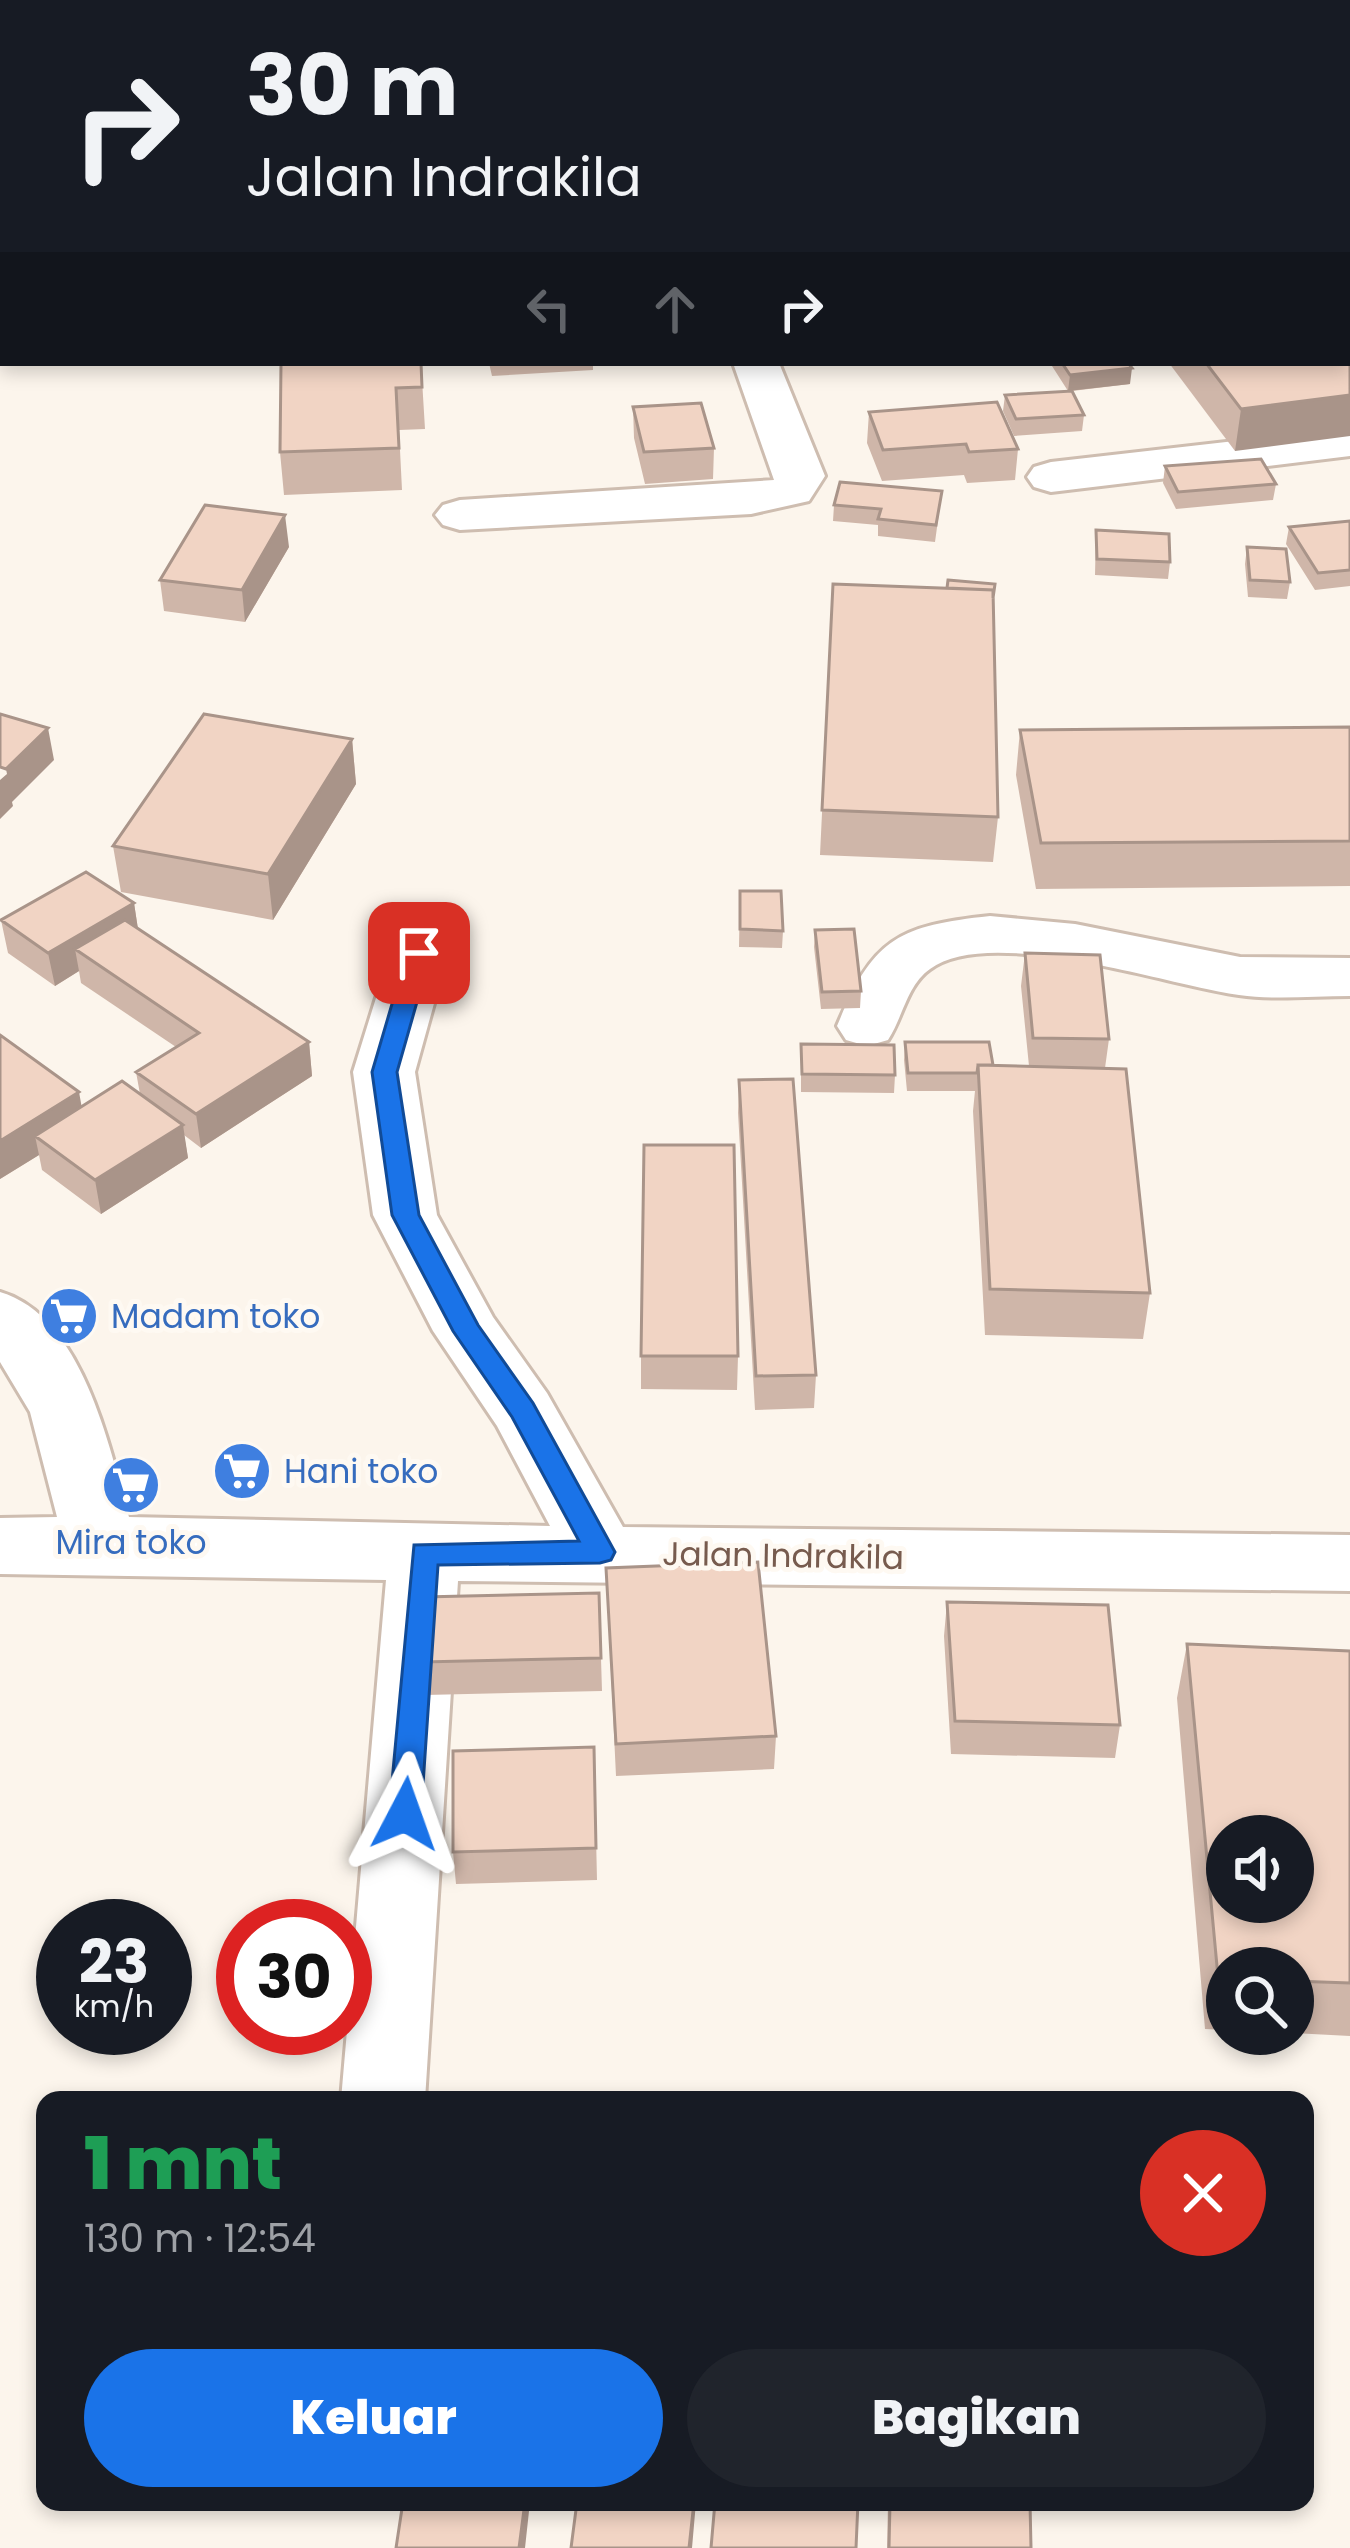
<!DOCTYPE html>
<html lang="id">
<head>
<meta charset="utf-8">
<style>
  body { margin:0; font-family:Poppins,sans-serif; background:#20242c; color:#f1f3f6; height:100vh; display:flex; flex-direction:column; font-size:45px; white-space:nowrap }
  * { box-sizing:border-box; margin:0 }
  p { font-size:39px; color:#9ea1a6 }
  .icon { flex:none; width:66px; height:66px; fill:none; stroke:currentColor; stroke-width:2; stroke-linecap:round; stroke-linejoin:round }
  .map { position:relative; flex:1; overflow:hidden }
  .side { position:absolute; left:36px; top:2091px; width:1278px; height:420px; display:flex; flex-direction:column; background:#171b24; border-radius:24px; box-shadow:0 6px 18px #0003 }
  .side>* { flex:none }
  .banner { position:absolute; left:0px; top:0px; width:1350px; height:366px; box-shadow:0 6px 18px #0003; background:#171b24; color:#f1f3f6; overflow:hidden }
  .buttons { position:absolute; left:1206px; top:1815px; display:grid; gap:24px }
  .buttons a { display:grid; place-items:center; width:108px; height:108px; border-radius:50%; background:#171b24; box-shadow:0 6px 18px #0003; font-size:60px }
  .speed { position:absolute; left:36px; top:1899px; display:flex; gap:24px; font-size:60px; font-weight:700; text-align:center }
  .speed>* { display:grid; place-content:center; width:156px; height:156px; border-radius:50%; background:#171b24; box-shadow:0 6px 18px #0003; line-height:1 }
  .speed small { font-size:30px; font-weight:400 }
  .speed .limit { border:18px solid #d22; background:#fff; color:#111 }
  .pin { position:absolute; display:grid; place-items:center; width:102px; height:102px; color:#fff; margin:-51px; border-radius:24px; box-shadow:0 6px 18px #0006 }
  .me { position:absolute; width:132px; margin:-66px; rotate:4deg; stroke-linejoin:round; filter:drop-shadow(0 0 9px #0008) }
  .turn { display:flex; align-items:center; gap:42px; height:252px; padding:0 48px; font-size:54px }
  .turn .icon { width:156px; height:156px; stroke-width:2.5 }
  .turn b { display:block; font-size:84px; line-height:102px }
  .lanes { display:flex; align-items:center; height:114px; padding:0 48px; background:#0003; justify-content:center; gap:60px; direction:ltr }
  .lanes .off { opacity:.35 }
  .round { display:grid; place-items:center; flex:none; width:126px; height:126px; border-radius:63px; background:#20242c }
  .head { display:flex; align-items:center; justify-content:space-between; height:204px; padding:0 48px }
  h1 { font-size:72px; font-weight:800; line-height:90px; color:#1e9e55 }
  .button { display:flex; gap:24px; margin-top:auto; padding:24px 48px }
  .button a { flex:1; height:138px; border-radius:72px; background:#1a73e8; color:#fff; font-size:48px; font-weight:800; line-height:138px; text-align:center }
  .button a+a { background:#20242c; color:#f1f3f6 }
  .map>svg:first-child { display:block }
</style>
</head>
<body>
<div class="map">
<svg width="1350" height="2548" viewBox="0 0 1350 2548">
  <rect width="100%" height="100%" fill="#fcf5ec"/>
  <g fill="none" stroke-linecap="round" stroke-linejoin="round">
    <g stroke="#cebdb0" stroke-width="6">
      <path id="minor" d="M0,131H3V156H0Z
        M0,258L3,259V285L0,284Z
        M733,363H779L825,476L809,501L751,514L460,530L443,525L435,515L443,505L460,500L774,480Z
        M1350,428V456L1051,492L1034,487L1027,477L1034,467L1051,462Z
        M990,916L1075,924L1240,957L1350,958V996C1313,996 1275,1000 1239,995C1167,985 990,924 930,969C907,985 903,1017 888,1040L867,1046L846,1040L837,1026C873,939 897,926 990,916Z
        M419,934L440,940L448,953L415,1072L437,1215L493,1317L547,1393L623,1527L1350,1535V1591L458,1581L425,2100H341L386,1580L0,1574V1518L57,1517L30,1412L0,1362V1292C82,1316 109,1445 129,1517L550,1526L497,1426L433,1331L373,1215L353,1072L390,953L398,940Z"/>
    </g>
    <g stroke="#d9d1cd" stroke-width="6">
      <path id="highway" d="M1164,0H1203L1205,3H1166Z
        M1347,156L1350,157V184L1347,183Z
        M1347,224L1350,225V253L1347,252Z"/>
    </g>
    <use href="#minor" fill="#fff" fill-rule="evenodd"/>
    <use href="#highway" fill="#f3b6a5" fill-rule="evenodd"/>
  </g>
  <path fill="#cfb6a9" d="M421,363L425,429L399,430L402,490L284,495L280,452Z
    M489,363H593V370L492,376Z
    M1053,363H1128L1130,384L1072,391L1084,415L1082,431L1014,436L1003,411L1005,395L1068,391L1052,366Z
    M1169,363H1347L1235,451Z
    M633,407L714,448L713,479L645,484L634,438Z
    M869,412L1018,449L1015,480L967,483L964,475L882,481L867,443Z
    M1165,466L1276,484L1273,500L1176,509L1163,483Z
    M942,491L935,542L878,536V525L833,521L834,505Z
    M1350,521V586L1315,590L1286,544L1289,527Z
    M1096,530L1170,562L1168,579L1095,575Z
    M289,547L245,622L164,611L160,580Z
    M1247,547L1290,582L1287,599L1248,597L1245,564Z
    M833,584L994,603L998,817L993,862L820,855Z
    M1350,727V886L1036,889L1016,775L1020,730Z
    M352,739L356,784L273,920L121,892L113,846Z
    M740,891L783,931L782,948L739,947Z
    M134,903L138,929L309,1042L312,1076L201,1148L184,1135L188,1158L101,1214L42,1170L39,1155L0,1179V1035L82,1107L140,1094L136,1072L176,1047L81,983L79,971L55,986L8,953L1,920Z
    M815,930L861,991L860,1008L821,1009L814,947Z
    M1025,953L1109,1039L1105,1068L1150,1293L1143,1339L985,1335L973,1111L975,1091H907L904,1060L905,1042L993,1065L1029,1066L1021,986Z
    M801,1044L895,1075L894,1093L801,1092Z
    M739,1080L816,1375L814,1408L755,1410L738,1113Z
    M641,1356H738L737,1390L641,1389Z
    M606,1568L776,1736L774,1769L616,1776Z
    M599,1593L602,1691L425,1695L422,1662Z
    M947,1602L1120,1725L1115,1758L951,1754L944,1636Z
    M1187,1644L1350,1651V2036L1293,2033V1968H1227V2030L1205,2029L1177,1698Z
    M594,1747L597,1880L456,1884L453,1852Z
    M888,2502H1030L1031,2548H887Z"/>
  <path fill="#a99489" d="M1132,368L1130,384L1068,391L1070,375Z
    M1350,395V436L1235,451L1241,409Z
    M285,515L289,547L245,622L242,590Z
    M48,728L54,760L12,802L13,806L0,819V780L7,774L6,769Z
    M352,739L356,784L273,920L268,874Z
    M134,903L139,936L75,949L79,971L55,986L48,953Z
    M309,1042L312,1076L201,1148L196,1114Z
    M79,1092L85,1125L35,1136L39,1155L0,1179V1141Z
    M183,1125L188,1158L101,1214L95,1180Z
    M525,2502H530L525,2548H519Z
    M694,2502H696L692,2548H689Z"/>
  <path fill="#f1d4c4" stroke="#a99489" stroke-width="3" fill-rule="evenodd" d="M983,0H1020L1023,3H986Z
    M1118,0H1131L1133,3H1081Z
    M0,215L3,216V245L0,244Z
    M1347,306L1350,310V395L1241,409L1206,363H1347Z
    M281,363H421L422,387L396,388L399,448L280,452Z
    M1062,363H1128L1132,368L1070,375Z
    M1072,391L1084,415L1016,419L1005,395Z
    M997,402L1018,449L969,452L966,444L883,450L869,412Z
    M701,403L714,448L644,452L633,407Z
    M1261,459L1276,484L1178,492L1165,466Z
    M840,482L942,491L936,525L878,519L881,509L834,505Z
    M205,505L285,515L242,590L160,580Z
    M1350,521V570L1318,573L1289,527Z
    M1096,530L1169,534L1170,562L1097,559Z
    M1247,547L1286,549L1290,582L1250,580Z
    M948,580L995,584L993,598V590L947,588Z
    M833,584L993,590L998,817L822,810Z
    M0,714L48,728L6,769L0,767Z
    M204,714L352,739L268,874L113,846Z
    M1350,727V841L1041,843L1020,730Z
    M86,872L134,903L48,953L1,920Z
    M740,891H781L783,931L740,929Z
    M125,920L309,1042L196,1114L136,1072L199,1033L75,949Z
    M854,929L861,991L822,992L815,930Z
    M1025,953L1100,955L1109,1039L1033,1038Z
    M0,1035L79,1092L0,1141Z
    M905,1042H989L993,1065H978L977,1073H908Z
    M801,1044L894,1045L895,1075L802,1074Z
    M978,1065L1126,1069L1150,1293L990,1289Z
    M793,1079L816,1375L756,1376L739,1080Z
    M122,1081L183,1125L95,1180L35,1136Z
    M644,1145H734L738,1356H641Z
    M758,1562L776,1736L616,1744L606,1568Z
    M599,1593L601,1658L422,1662L423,1597Z
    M947,1602L1108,1605L1120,1725L955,1721Z
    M1187,1644L1350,1651V1983L1293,1981V1968H1227V1977H1218ZM1227,1836H1293V1902H1227Z
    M594,1747L596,1848L453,1852V1751Z
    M403,2502H525L519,2548H396Z
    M577,2502H694L689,2548H571Z
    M715,2502H858L856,2548H711Z
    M890,2502H1030L1031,2548H889Z"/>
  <path fill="#1a73e8" stroke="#114b97" stroke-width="3" d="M419,945L431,953L397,1072L419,1215L478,1325L533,1403L615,1552L611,1560L600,1563L438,1565L421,1814L416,1824L405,1828L393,1824L389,1814L414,1545L579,1541L512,1417L453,1331L392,1215L372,1072L407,953Z"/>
  <defs>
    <g id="supermarket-disc" transform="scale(3)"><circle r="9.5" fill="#3f7fe0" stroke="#fef9f2"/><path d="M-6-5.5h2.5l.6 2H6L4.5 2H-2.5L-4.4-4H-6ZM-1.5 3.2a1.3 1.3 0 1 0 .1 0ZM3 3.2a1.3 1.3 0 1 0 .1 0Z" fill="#fff"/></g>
  </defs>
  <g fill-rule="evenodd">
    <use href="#supermarket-disc" x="69" y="1316"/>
    <use href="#supermarket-disc" x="242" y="1471"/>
    <use href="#supermarket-disc" x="131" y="1485"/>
  </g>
  <g text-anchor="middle" stroke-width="10" stroke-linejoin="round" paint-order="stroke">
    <g font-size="33" fill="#366cbe" stroke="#fef9f2" text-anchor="start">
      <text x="111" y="1328">Madam toko</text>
      <text x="284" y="1483">Hani toko</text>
      <text x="131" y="1554" text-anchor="middle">Mira toko</text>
    </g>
    <g font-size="33" fill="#775b4e" stroke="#fef9f2">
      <text transform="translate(783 1555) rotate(1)" y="12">Jalan Indrakila</text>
    </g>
  </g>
</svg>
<div class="buttons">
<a><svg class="icon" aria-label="sound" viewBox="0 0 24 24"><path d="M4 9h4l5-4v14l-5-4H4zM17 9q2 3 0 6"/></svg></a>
<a><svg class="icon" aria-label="search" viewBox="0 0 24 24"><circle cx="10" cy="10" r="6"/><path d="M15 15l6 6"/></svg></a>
</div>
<div class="speed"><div>23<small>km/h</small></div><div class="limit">30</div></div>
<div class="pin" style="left:419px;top:953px;background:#d93025"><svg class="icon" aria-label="arrive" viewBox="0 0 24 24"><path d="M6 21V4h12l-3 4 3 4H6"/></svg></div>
<svg class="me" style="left:405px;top:1814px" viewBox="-20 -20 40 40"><path d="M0-17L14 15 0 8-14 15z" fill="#1a73e8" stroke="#fff" stroke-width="4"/></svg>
<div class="banner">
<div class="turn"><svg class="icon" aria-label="right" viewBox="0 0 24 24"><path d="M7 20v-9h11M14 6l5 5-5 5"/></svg><div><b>30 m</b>Jalan Indrakila</div></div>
<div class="lanes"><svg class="icon off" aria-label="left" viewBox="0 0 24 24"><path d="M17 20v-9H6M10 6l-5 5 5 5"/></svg><svg class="icon off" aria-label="ahead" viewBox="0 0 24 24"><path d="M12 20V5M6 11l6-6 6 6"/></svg><svg class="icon" aria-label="right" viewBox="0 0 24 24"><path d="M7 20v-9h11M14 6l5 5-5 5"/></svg></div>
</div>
<section class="side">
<div class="head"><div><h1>1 mnt</h1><p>130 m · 12:54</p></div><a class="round" style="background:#d93025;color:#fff"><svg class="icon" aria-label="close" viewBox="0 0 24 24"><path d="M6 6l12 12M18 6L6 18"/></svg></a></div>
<div class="button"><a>Keluar</a><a>Bagikan</a></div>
</section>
</div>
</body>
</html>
